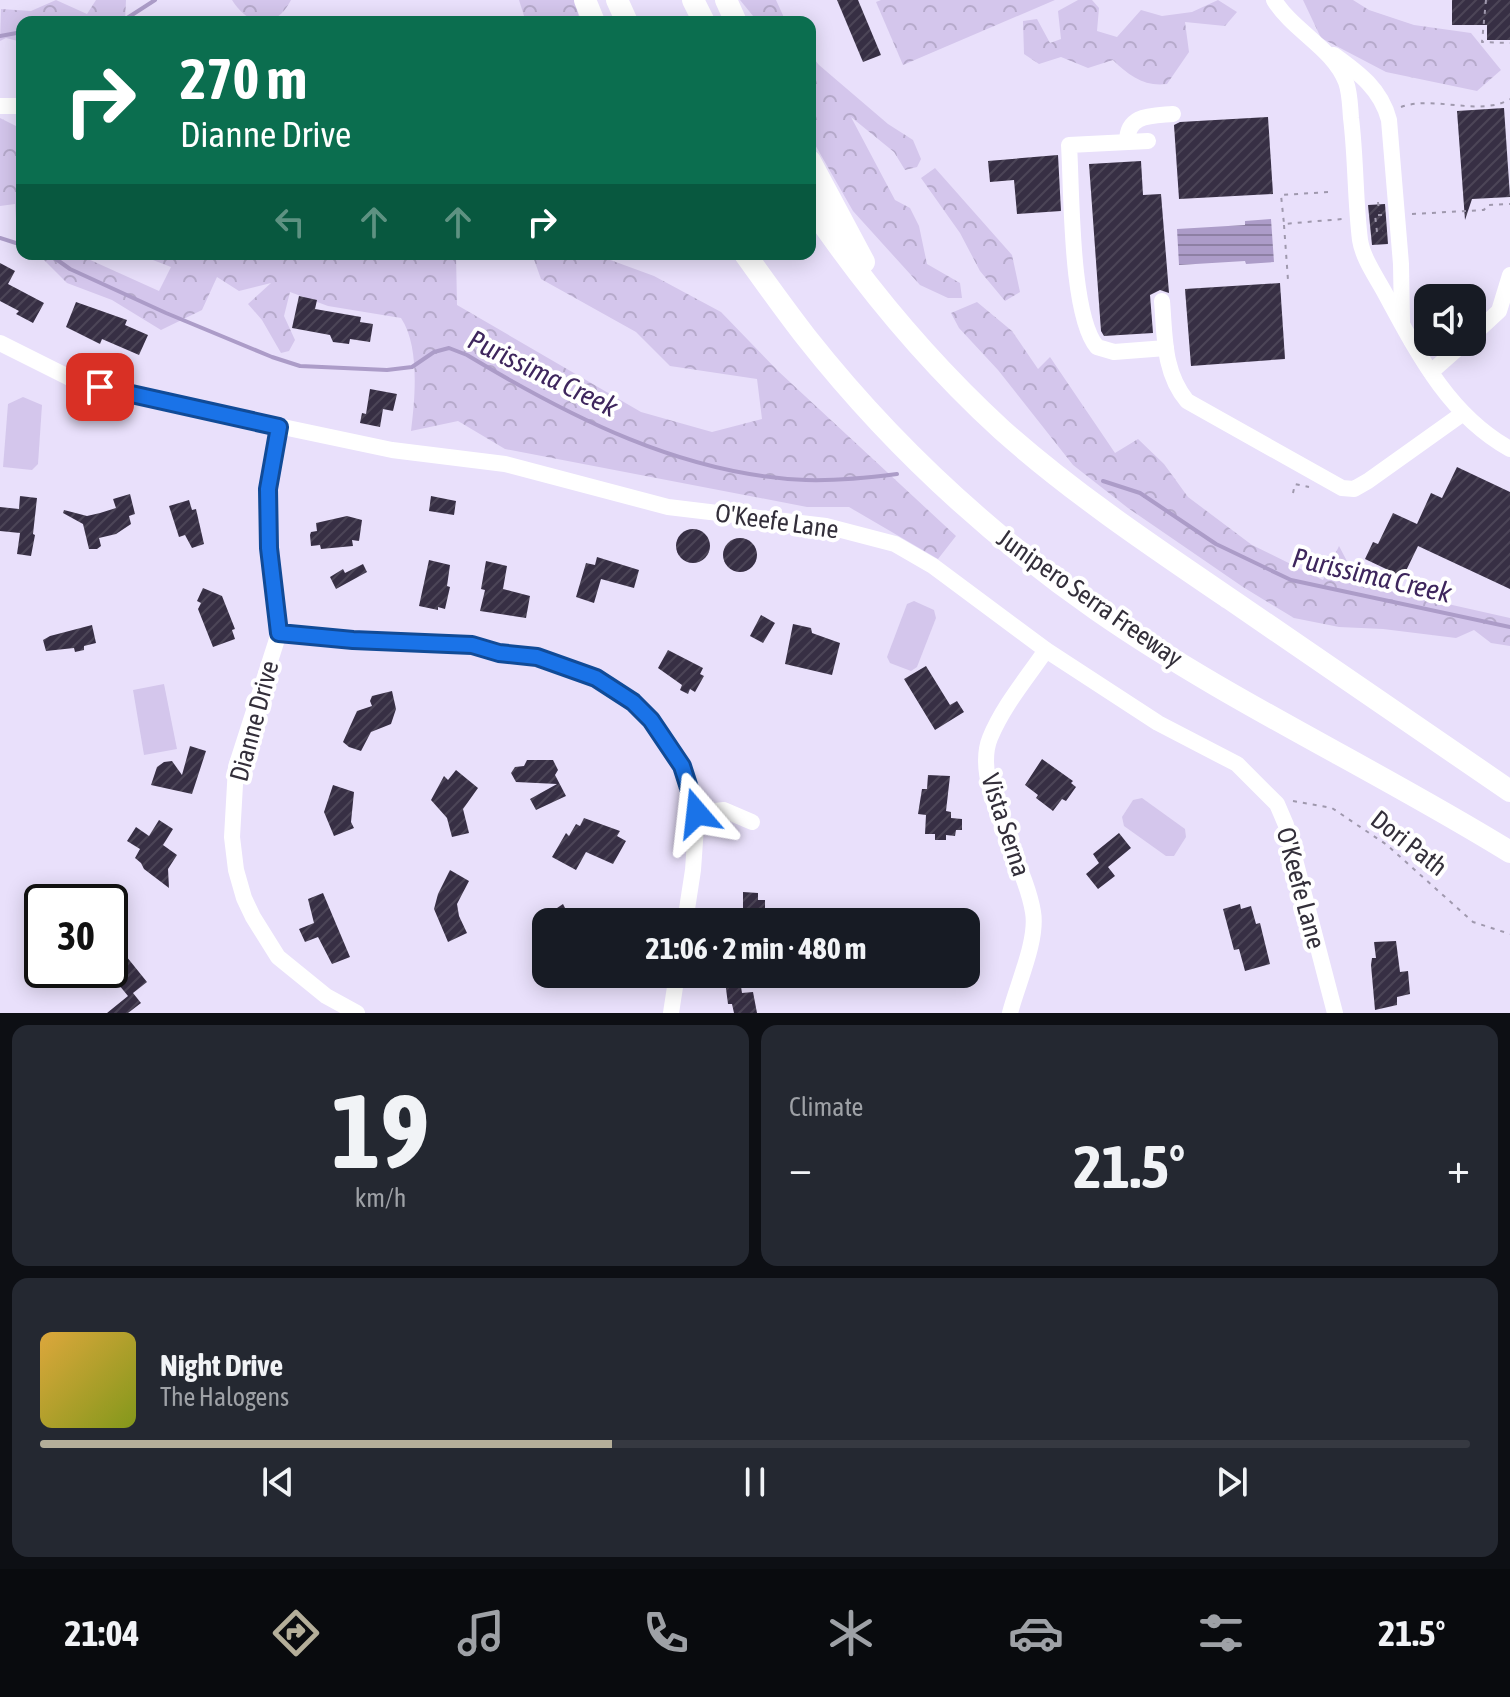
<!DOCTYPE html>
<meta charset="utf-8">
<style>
body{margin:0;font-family:"Asap Condensed",sans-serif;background:#242831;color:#f1f3f6;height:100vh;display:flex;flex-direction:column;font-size:30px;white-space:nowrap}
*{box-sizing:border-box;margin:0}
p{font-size:26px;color:#9ea1a6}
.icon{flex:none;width:44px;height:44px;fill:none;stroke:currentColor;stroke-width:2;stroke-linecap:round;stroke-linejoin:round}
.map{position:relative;height:1013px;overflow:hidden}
.sheet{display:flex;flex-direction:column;gap:12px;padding:12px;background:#0d0f14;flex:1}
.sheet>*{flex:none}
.top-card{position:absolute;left:16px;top:16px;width:800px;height:244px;border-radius:16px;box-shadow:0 4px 20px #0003;background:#0b6e4f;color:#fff;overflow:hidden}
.fabs{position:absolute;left:1414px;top:284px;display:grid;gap:16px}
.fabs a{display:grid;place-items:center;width:72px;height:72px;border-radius:16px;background:#171b24;box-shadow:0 4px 20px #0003;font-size:40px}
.speed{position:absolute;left:24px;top:884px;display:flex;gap:16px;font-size:40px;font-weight:700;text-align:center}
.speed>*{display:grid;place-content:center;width:104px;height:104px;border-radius:50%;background:#171b24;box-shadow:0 4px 20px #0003;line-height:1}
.speed .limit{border:4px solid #111;border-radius:12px;background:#fff;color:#111}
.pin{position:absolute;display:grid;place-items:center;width:68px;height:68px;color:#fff;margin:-34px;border-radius:16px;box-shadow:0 4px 12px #0006}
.me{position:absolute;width:88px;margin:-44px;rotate:343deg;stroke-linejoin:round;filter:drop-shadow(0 0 6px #0008)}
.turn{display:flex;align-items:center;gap:28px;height:168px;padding:0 32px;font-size:36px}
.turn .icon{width:104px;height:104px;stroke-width:2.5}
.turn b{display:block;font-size:56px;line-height:68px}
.lanes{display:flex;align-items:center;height:76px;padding:0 32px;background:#0003;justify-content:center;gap:40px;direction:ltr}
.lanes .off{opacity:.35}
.big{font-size:60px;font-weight:700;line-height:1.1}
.sheet .card{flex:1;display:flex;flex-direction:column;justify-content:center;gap:12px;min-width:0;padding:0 28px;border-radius:16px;background:#242831}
.sheet .dial{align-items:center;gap:0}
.dial b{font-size:104px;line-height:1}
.song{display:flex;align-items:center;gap:24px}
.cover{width:96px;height:96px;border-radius:12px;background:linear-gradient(135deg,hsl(40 70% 55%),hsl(70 70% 35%))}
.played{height:8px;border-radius:4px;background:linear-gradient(90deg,#b4ae99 40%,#363941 40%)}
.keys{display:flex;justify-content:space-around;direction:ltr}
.heat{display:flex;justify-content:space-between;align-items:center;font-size:44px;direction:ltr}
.sheet .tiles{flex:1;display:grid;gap:12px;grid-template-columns:1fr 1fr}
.card:last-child{grid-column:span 2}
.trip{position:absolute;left:532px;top:908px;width:448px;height:80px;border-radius:16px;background:#171b24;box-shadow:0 4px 20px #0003;font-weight:700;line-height:80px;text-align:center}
.menu{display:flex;height:128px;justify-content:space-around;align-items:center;background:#090b0e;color:#9ea1a6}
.menu .icon{width:56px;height:56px}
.menu .current{color:#b4ae99}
.menu b{font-size:36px;color:#f1f3f6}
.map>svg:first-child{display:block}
.green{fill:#d4c6ec}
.forest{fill:url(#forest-crowns)}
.water{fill:url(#water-rules)}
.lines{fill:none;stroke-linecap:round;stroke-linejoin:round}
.stream{stroke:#ac9cc8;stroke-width:4}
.building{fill:url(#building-hatch)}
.path{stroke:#9f98ad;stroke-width:2;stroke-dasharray:4 6;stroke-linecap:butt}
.minor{stroke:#fff;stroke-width:16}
.highway{stroke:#fff;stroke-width:22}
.route-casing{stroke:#114b97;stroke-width:20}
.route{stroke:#1a73e8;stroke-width:14}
.labels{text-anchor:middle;stroke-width:8;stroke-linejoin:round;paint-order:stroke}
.street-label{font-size:26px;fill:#332f3a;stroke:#fff}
.water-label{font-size:28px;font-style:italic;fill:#3e265d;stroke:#fff}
</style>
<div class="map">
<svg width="1510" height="1013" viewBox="0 0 1510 1013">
<defs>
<pattern id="forest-crowns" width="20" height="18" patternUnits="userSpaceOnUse" patternTransform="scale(2)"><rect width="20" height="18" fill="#d4c6ec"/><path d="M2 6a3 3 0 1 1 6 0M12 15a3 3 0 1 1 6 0" fill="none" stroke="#b6aacb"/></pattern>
<pattern id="water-rules" width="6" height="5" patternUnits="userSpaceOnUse" patternTransform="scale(2)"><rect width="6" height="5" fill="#ac9cc8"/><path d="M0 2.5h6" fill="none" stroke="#8d80a3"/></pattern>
<pattern id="building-hatch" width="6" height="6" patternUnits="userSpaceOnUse" patternTransform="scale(2)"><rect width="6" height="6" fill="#372f44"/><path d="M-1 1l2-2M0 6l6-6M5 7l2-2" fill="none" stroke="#4c4557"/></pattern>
</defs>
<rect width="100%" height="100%" fill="#e9e0fb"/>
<g class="green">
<polygon points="23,397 42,405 38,464 32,470 3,467 8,404"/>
<polygon points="914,601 934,610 936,618 917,667 911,671 890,663 887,657 907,604"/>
<polygon points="164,684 177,749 144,755 133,690"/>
<polygon points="1142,798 1185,829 1186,837 1174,856 1166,856 1124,826 1122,817 1133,800"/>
</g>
<g class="forest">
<polygon points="56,0 87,14 96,0 126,0 125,22 22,22 22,42 6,38 0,41 1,9 31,11"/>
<path d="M232,0H291C275,31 249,27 232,0Z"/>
<polygon points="519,0 575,0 580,22 526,22"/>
<polygon points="740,0 776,0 786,22 758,22"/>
<polygon points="881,0 1055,0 903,65 876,2"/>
<path d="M1078,0H1092L1099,8L1097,31L1117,37L1141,10L1162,16L1192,12L1218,0L1237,12L1225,26L1185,22L1189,52L1167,84C1145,87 1129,76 1113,60L1088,68L1061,57L1039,64L1024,54L1023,21L1037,19L1050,43L1061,39L1058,11Z"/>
<polygon points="1303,0 1353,0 1369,10 1414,25 1471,33 1501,70 1477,91 1386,72 1321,38"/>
<polygon points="810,54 819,65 888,124 913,140 921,159 917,167 905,170 894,152 851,117 895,200 910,208 919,226 927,264 960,283 962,298 948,298 920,285 853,211 810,136"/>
<polygon points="0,118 22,129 22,239 17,234 15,204 0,206"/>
<polygon points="935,168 1012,255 1020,292 1005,301 980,271 960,233 921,178"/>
<path d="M38,254H77L159,291L171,267L140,255L109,257L104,254H290L300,259L309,254H351L356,257L365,254H456L457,305L641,412L712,432L762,419L757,379L670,366L636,332L541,279L532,254H594L654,276L721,312L778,371L956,536L938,559L849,507H807L505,449L458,421L411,431C415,399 420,346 401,318L328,306L290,292L284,316L295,340L289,351L281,353L262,320L248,304L271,283L239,291L217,277L202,310L161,330L112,300L67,283Z"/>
<polygon points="977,302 1012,331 1038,369 1050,357 1115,453 1138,439 1164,464 1188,497 1252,545 1323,580 1339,546 1359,584 1510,618 1510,646 1491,643 1474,630 1456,638 1383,629 1339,627 1294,618 1243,587 1128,508 1073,465 998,370 959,328 951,313"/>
</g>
<polygon class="water" points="1271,219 1274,262 1246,264 1245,261 1179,265 1177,229 1245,225 1245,221"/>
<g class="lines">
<g class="stream">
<polyline points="121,22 155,0"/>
<polyline points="0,36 22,32"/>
<polyline points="0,238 22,245"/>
<path d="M49,254L70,269L166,313L272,357L300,366L387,370L412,367L434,352L449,348L467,355C570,417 683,475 806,480C837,481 866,478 897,474"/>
<polyline points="1103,481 1140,493 1216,544 1291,580 1510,627"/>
</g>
</g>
<g class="building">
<polygon points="837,0 858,0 881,55 863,62"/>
<polygon points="1452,0 1510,0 1510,40 1487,40 1487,25 1452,25"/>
<polygon points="1504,108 1510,197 1472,199 1465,220 1457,111"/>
<polygon points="1268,117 1273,194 1179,199 1174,125 1180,122"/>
<polygon points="1058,155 1061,211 1017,214 1014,180 990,182 988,161"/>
<polygon points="1141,161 1143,195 1161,194 1169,293 1160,290 1150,295 1153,333 1104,336 1101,331 1089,164"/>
<polygon points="1385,204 1388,244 1372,245 1368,205"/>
<polygon points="0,263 15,271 8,284 44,303 33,323 16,314 19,311 0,301"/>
<polygon points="1280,283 1285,359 1191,366 1185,289"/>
<polygon points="299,296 317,300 315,309 361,317 360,322 373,324 370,342 350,339 349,344 333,342 330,335 292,328"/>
<polygon points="76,302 127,320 125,325 148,335 139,355 102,339 100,344 66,327"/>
<polygon points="370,389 397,394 393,411 383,409 380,427 360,423 362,413 366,414"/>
<polygon points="1457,467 1510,492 1510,589 1418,546 1403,577 1365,559 1373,542 1378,544 1393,513 1417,524 1431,493 1442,498"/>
<polygon points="130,494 135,514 129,516 131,524 116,534 99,538 101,546 97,549 89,549 83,524 63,513 64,510 87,516 100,513 116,508 113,499"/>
<polygon points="20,496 37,498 33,534 35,535 31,556 17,554 20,533 0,531 0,507 19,509"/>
<polygon points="431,496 456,501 454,515 429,511"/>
<polygon points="189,500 192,510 196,509 204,544 192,548 185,535 179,537 169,506"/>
<polygon points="347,516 362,520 359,541 352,540 353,546 321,549 320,545 311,546 310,535 311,532 317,531 316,523"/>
<circle cx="693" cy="546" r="17"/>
<circle cx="740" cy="555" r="17"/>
<polygon points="597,557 639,570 634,588 601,579 594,603 576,597 586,563 595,565"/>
<polygon points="429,560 450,565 447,586 450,587 445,609 438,607 438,610 419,606"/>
<polygon points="486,561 507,566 503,589 530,596 526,618 480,611 485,590 481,589"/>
<polygon points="363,564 367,572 336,589 330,577 343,569 345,573"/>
<polygon points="203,588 222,596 235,629 232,630 235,639 213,647 198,609 201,603 197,601"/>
<polygon points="761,615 775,623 763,643 750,636"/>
<polygon points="793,624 811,628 812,633 840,643 832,675 785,664"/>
<polygon points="92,625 96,643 84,646 84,650 75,652 74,648 46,651 43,640 50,636"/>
<polygon points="668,650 703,668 700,674 704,676 695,692 690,689 688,694 680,690 682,685 658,668"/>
<polygon points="926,666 950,705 957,701 964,712 935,730 904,679"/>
<polygon points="392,691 396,709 391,724 371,732 361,751 349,747 343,742 357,711 372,706 370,701 372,696"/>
<polygon points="190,746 206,751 192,794 151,785 157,767 164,762 172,761 182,775"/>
<polygon points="1042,759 1073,781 1071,783 1076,787 1066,801 1062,799 1053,811 1036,798 1038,795 1025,785"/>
<polygon points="527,760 553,760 558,770 555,775 566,796 536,810 530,799 557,784 516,782 511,773 515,767 524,766"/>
<polygon points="456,770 478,788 463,809 469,833 452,837 447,818 431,800 444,776 448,780"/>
<polygon points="928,775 950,776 946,811 951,812 951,818 962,819 962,830 956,830 955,836 946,835 946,840 935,840 935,834 925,834 926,815 918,814 922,789 927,789"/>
<polygon points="333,785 354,792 351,822 354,828 334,836 324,812"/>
<polygon points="584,818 620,831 617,836 626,841 613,864 586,852 576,870 552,857 566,833 569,836 576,824 580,826"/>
<polygon points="159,820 173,829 163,845 177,855 168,869 169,888 144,869 141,863 135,858 140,849 127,841 136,827 149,836"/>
<polygon points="1119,833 1131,848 1108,867 1115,876 1098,889 1086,874 1099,863 1093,854"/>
<polygon points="450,870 469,881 457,904 459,916 467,933 448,942 434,909 438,894"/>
<polygon points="743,892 758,893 758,900 765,900 765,918 743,917"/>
<polygon points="323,893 350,957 332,964 318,937 305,942 299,929 314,923 308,899"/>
<polygon points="563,904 572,922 536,922"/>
<polygon points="1240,904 1241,909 1251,906 1256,924 1260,923 1270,964 1245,971 1239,949 1234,950 1223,909"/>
<polygon points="118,940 125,948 122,951 147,982 133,993 141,1003 128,1013 107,1013 128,996 110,974 110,946"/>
<polygon points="1396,941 1400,972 1408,971 1410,994 1397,997 1397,1005 1375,1010 1371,965 1372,958 1376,958 1374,942"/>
<polygon points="727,974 739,974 742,993 753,992 757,1013 734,1013 732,1004 728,1004 725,981 727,980"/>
</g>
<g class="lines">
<g class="path">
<polyline points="1486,0 1482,42 1510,43"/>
<path d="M1401,107C1434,95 1481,117 1510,99"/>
<polyline points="1328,192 1281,195 1284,224 1342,219"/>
<polyline points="1378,202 1379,212"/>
<polyline points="1412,214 1484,210 1487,205 1510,204"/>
<polyline points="1382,215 1375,215 1377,232 1383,231"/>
<polyline points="1284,225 1288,280"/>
<polyline points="1293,493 1295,484 1309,487"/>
<polyline points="1293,801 1332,808 1387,845 1473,922 1510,934"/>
</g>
<g class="minor">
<path d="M1274,0C1293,31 1333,48 1346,82C1350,93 1350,106 1351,118C1356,158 1355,199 1360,240C1363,259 1377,278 1386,295C1418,354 1449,415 1510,449"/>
<path d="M1334,55C1359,73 1381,89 1389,120L1401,264L1402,321"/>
<polyline points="0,106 22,106"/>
<path d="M1148,141L1069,145C1072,190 1070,315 1097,347L1114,352L1166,348"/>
<path d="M1127,142C1127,114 1151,116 1173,114"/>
<path d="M1162,301C1165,336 1163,372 1187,401L1342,488L1354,489L1368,481L1462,414"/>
<polyline points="1472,336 1499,311 1510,275"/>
<polyline points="0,343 78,382 122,393 392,450 505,464 668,507 826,526 895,544 933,566 1046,650 1158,723 1237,764 1277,804 1286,825 1335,1013"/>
<polyline points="1431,372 1465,342"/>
<polyline points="279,427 268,489 269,548 279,633 236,767 232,837 236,870 244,898 253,917 278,957 326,996 357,1013"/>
<polyline points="279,633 353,640 472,645 499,653 537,657 596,678 633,702 651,720 682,766 697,813 693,870 685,922"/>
<polyline points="697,813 724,810 752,822"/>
<polyline points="671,1013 677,974"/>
<path d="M1010,1013C1017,985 1038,940 1033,912C1025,861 971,784 990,738C1003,706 1027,678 1046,650"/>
</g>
<g class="highway">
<polyline points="585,0 594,22"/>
<polyline points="617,0 627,22"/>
<polyline points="693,0 704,22"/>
<polyline points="726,0 736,22"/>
<polyline points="810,161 864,262"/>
<path d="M810,205C864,285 930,364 1002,430C1073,493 1152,546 1230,599C1324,663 1417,727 1510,791"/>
<path d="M745,254C765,282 785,310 806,337C888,441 988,534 1097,610C1228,701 1374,768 1510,852"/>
</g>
</g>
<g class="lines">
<g class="route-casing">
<polyline id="route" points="100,387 279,427 268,489 269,548 279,633 353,640 472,645 499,653 537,657 596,678 633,702 651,720 682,766 697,813"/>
</g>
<use href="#route" class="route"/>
</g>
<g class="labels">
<g class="street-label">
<text transform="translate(777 521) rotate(8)" y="9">O'Keefe Lane</text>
<text transform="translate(1090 598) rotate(35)" y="9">Junipero Serra Freeway</text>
<text transform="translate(254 721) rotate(-75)" y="9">Dianne Drive</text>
<text transform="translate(1006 825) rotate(72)" y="9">Vista Serna</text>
<text transform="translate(1409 843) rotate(38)" y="9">Dori Path</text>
<text transform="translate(1301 888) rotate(75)" y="9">O'Keefe Lane</text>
</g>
<g class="water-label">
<text transform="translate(543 373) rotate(26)" y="10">Purissima Creek</text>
<text transform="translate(1372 575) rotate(13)" y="10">Purissima Creek</text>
</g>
</g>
</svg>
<div class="fabs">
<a><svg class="icon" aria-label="sound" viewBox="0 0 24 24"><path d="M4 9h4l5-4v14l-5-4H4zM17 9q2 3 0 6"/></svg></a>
</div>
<div class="speed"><div class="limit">30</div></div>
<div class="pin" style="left:100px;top:387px;background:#d93025"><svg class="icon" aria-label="arrive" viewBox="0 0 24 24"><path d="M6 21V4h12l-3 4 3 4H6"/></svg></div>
<svg class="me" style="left:697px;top:813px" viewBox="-20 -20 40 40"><path d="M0-17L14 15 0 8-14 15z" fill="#1a73e8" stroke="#fff" stroke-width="4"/></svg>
<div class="trip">21:06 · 2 min · 480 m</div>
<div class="top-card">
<div class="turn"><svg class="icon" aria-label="right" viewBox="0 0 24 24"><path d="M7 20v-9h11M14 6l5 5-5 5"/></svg><div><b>270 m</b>Dianne Drive</div></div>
<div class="lanes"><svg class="icon off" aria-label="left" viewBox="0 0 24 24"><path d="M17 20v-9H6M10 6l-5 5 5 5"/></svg><svg class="icon off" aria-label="ahead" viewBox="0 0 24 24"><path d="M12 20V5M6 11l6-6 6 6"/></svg><svg class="icon off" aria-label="ahead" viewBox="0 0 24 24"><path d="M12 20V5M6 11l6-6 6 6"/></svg><svg class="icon" aria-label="right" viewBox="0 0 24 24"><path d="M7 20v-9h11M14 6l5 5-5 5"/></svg></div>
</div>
</div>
<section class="sheet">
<div class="tiles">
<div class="card dial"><b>19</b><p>km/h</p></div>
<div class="card"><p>Climate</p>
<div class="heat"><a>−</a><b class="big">21.5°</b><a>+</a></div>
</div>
<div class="card">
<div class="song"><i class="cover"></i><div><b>Night Drive</b><p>The Halogens</p></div></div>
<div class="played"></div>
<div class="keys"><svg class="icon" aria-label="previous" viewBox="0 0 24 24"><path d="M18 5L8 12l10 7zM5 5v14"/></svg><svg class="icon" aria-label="pause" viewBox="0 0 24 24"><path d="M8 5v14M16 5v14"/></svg><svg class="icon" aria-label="next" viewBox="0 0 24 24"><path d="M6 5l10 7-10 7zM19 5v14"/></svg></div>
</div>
</div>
</section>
<nav class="menu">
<b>21:04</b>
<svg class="icon current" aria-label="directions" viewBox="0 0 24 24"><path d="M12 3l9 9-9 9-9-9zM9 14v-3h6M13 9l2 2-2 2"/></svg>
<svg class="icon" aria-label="music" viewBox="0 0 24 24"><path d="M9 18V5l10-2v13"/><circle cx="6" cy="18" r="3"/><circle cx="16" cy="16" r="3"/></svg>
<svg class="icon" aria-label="phone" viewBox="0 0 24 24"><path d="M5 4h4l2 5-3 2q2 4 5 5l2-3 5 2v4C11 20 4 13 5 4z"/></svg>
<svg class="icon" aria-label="climate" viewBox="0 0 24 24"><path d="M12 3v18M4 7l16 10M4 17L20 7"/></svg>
<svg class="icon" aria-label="car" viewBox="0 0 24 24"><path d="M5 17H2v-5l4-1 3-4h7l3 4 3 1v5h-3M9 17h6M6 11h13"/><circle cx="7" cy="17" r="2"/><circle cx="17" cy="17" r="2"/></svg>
<svg class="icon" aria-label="filters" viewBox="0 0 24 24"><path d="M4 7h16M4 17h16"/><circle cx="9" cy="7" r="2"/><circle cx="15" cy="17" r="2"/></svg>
<b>21.5°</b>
</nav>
